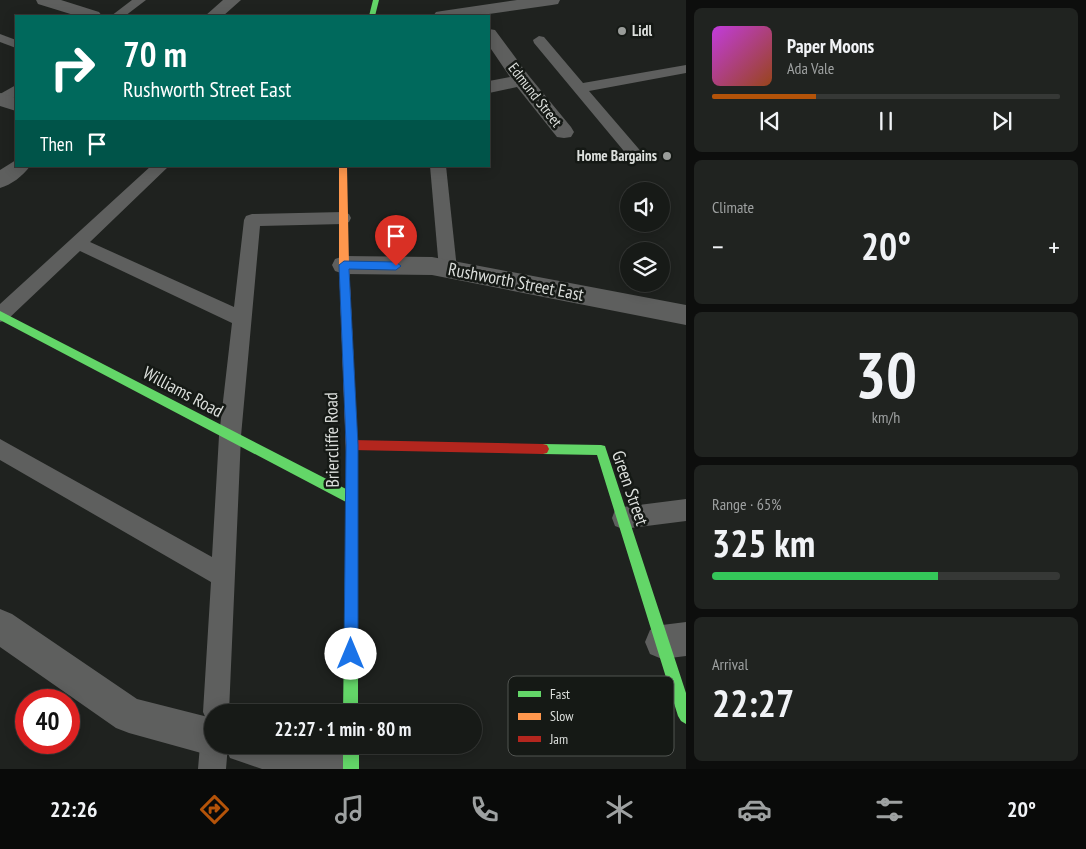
<!DOCTYPE html>
<meta charset="utf-8">
<style>
body{margin:0;font-family:"PT Sans Narrow",sans-serif;background:#202320;color:#f1f3f6;height:100vh;display:flex;flex-direction:column;font-size:19px;white-space:nowrap}
*{box-sizing:border-box;margin:0}
p{font-size:16px;color:#9ea1a1}
.icon{flex:none;width:28px;height:28px;fill:none;stroke:currentColor;stroke-width:2;stroke-linecap:round;stroke-linejoin:round}
.map{position:relative;flex:1;overflow:hidden}
.sheet{display:flex;flex-direction:column;gap:8px;padding:8px;background:#0d0e0d;width:400px}
.sheet>*{flex:none}
.hud{position:absolute;left:15px;top:15px;width:475px;height:152px;border-radius:0px;box-shadow:0 2px 12px #0003,0 0 0 1px #363836;background:#00695c;color:#fff;overflow:hidden}
.buttons{position:absolute;left:620px;top:182px;display:grid;gap:10px}
.buttons a{display:grid;place-items:center;width:50px;height:50px;border-radius:50%;background:#171a17;box-shadow:0 2px 12px #0003,0 0 0 1px #363836;font-size:25px}
.speed{position:absolute;left:15px;top:689px;display:flex;gap:10px;font-size:25px;font-weight:700;text-align:center}
.speed>*{display:grid;place-content:center;width:65px;height:65px;border-radius:50%;background:#171a17;box-shadow:0 2px 12px #0003,0 0 0 1px #363836;line-height:1}
.speed .limit{border:8px solid #d22;background:#fff;color:#111}
.pin{position:absolute;display:grid;place-items:center;width:42px;height:42px;color:#fff;margin:-51px -21px;border-radius:50% 50% 50% 0;rotate:-45deg;box-shadow:0 0 5px #0007}
.pin .icon{rotate:45deg}
.me{position:absolute;width:55px;margin:-28px;rotate:0deg;stroke-linejoin:round;filter:drop-shadow(0 0 4px #0008)}
.turn{display:flex;align-items:center;gap:18px;height:105px;padding:0 25px;font-size:22px}
.turn .icon{width:65px;height:65px;stroke-width:2.5}
.turn b{display:block;font-size:35px;line-height:42px}
.then{display:flex;align-items:center;height:48px;padding:0 25px;background:#0003;gap:10px;font-size:19px}
.big{font-size:38px;font-weight:800;line-height:1.1}
.sheet .tile{flex:1;display:flex;flex-direction:column;justify-content:center;gap:8px;min-width:0;padding:0 18px;border-radius:8px;background:#202320}
.sheet .dial{align-items:center;gap:0}
.dial b{font-size:65px;line-height:1}
.song{display:flex;align-items:center;gap:15px}
.cover{width:60px;height:60px;border-radius:8px;background:linear-gradient(135deg,hsl(290 70% 55%),hsl(20 70% 35%))}
.played{height:5px;border-radius:2px;background:linear-gradient(90deg,#b45309 30%,#363836 30%)}
.keys{display:flex;justify-content:space-around;direction:ltr}
.heat{display:flex;justify-content:space-between;align-items:center;font-size:28px;direction:ltr}
.charge{height:8px;border-radius:4px;background:linear-gradient(90deg,#34c759 65%,#363836 0)}
.trip{position:absolute;left:204px;top:704px;width:278px;height:50px;border-radius:25px;background:#171a17;box-shadow:0 2px 12px #0003,0 0 0 1px #363836;font-weight:800;line-height:50px;text-align:center}
.tabs{display:flex;height:80px;justify-content:space-around;align-items:center;background:#090a09;color:#9ea1a1}
.tabs .icon{width:35px;height:35px}
.tabs .active{color:#b45309}
.tabs b{font-size:22px;color:#f1f3f6}
main{display:flex;flex:1;min-height:0}
.map>svg:first-child{display:block}
.lines{fill:none;stroke-linecap:round;stroke-linejoin:round}
.lane{fill:#5e5f5e;fill-rule:evenodd}
.street{fill:#5e5f5e;fill-rule:evenodd}
.fast{fill:#63d668;fill-rule:evenodd}
.slow{fill:#ff974d;fill-rule:evenodd}
.jam{fill:#b3261e;fill-rule:evenodd}
.route{fill:#1a73e8;stroke:#114b97}
.poi-dot{fill:#9a9d9a;stroke:#151915;stroke-width:2}
.labels{text-anchor:middle;stroke-width:5;stroke-linejoin:round;paint-order:stroke}
.far-poi-label{font-size:15px;font-weight:bold;fill:#dcdfdc;stroke:#151915;text-anchor:start}
.far-street-label{font-size:15px;fill:#dcdfdc;stroke:#151915}
.street-label{font-size:18px;fill:#dcdfdc;stroke:#151915}
.key{fill:#151915;stroke:#515451;stroke-width:1}
.key-label{font-size:14px;fill:#dcdfdc}
</style>
<main>
<div class="map">
<svg width="686" height="769" viewBox="0 0 686 769">
<rect width="100%" height="100%" fill="#1f221f"/>
<g class="lines">
<g class="lane">
<polygon points="132,0 146,0 125,16 111,16"/>
<polygon points="0,34 16,40 16,48 0,42"/>
<polygon points="539,36 544,37 583,83 686,65 686,73 589,91 638,148 641,152 638,156 628,156 534,43 533,40"/>
<polygon points="16,85 16,96 5,104 0,105 0,94"/>
<polygon points="151,166 169,166 90,242 234,307 244,220 246,216 252,214 343,212 349,214 351,218 349,222 343,224 260,226 241,436 229,712 212,712 212,724 207,721 203,712 211,582 0,460 0,439 212,557 219,436 232,323 80,251 7,320 0,322 0,304"/>
<polygon points="430,166 446,166 457,269 454,274 448,276 442,274 439,269"/>
<polygon points="686,499 686,521 623,529 615,526 612,518 615,510 623,507"/>
<polygon points="212,732 212,745 228,745 226,769 198,769 200,745 204,735"/>
</g>
<g class="street">
<polygon points="36,0 61,0 99,12 102,16 77,16 38,4"/>
<polygon points="223,0 241,0 223,16 205,16"/>
<polygon points="517,0 560,0 558,4 552,5 475,16 433,16 436,12 442,11"/>
<polygon points="489,29 495,30 529,76 571,127 574,132 571,137 564,138 557,137 517,87 489,93 489,81 510,77 489,46"/>
<polygon points="0,93 16,98 16,111 0,106"/>
<path d="M16,160V166H30C23,176 11,185 0,188V170Z"/>
<polygon points="344,256 432,257 686,305 686,325 432,275 344,274 335,271 332,265 335,259"/>
<polygon points="0,609 12,614 137,699 212,718 212,745 316,745 349,755 354,769 262,769 230,758 226,749 212,756 129,733 116,728 0,647"/>
<polygon points="686,622 686,656 662,659 650,654 645,642 650,630 662,625"/>
</g>
<g class="fast">
<polygon points="373,0 379,0 375,16 369,16"/>
<polygon points="0,311 346,489 346,452 348,448 352,446 356,448 358,452 358,712 343,712 346,502 0,320"/>
<polygon points="543,444 601,445 605,446 686,693 686,724 681,721 678,716 597,455 543,454 539,453 537,449 539,445"/>
<rect x="343" y="745" width="16" height="24"/>
</g>
<polygon class="slow" points="339,166 347,166 349,265 358,452 356,456 352,458 348,456 346,452 339,265"/>
<polygon class="jam" points="352,440 543,444 547,445 549,449 547,453 543,454 352,450 348,449 346,445 348,441"/>
</g>
<polygon class="route" points="344,261 396,262 401,266 396,270 349,269 358,445 358,654 356,659 351,661 346,659 344,654 346,445 339,265"/>
<g class="poi-dot">
<circle cx="622" cy="31" r="5"/>
<circle cx="667" cy="156" r="5"/>
</g>
<g class="labels">
<g class="far-poi-label">
<text x="632" y="36">Lidl</text>
<text x="657" y="161" text-anchor="end">Home Bargains</text>
</g>
<g class="far-street-label">
<text transform="translate(535 95) rotate(52)" y="5">Edmund Street</text>
</g>
<g class="street-label">
<text transform="translate(516 282) rotate(11)" y="6">Rushworth Street East</text>
<text transform="translate(183 392) rotate(28)" y="6">Williams Road</text>
<text transform="translate(332 440) rotate(-91)" y="6">Briercliffe Road</text>
<text transform="translate(630 488) rotate(71)" y="6">Green Street</text>
</g>
</g>
<rect x="508" y="676" width="166" height="80" rx="8" class="key"/>
<rect x="518" y="691" width="23" height="6" fill="#63d668"/>
<rect x="518" y="713" width="23" height="7" fill="#ff974d"/>
<rect x="518" y="736" width="23" height="6" fill="#b3261e"/>
<g class="key-label">
<text x="550" y="699">Fast</text>
<text x="550" y="721">Slow</text>
<text x="550" y="744">Jam</text>
</g>
</svg>
<div class="buttons">
<a><svg class="icon" aria-label="sound" viewBox="0 0 24 24"><path d="M4 9h4l5-4v14l-5-4H4zM17 9q2 3 0 6"/></svg></a>
<a><svg class="icon" aria-label="layers" viewBox="0 0 24 24"><path d="M12 4l9 5-9 5-9-5zM3 14l9 5 9-5"/></svg></a>
</div>
<div class="speed"><div class="limit">40</div></div>
<div class="pin" style="left:396px;top:266px;background:#d93025"><svg class="icon" aria-label="arrive" viewBox="0 0 24 24"><path d="M6 21V4h12l-3 4 3 4H6"/></svg></div>
<svg class="me" style="left:351px;top:654px" viewBox="-20 -20 40 40"><circle r="19" fill="#fff"/><path d="M0-13L10 11 0 6-10 11z" fill="#1a73e8"/></svg>
<div class="trip">22:27 · 1 min · 80 m</div>
<div class="hud">
<div class="turn"><svg class="icon" aria-label="right" viewBox="0 0 24 24"><path d="M7 20v-9h11M14 6l5 5-5 5"/></svg><div><b>70 m</b>Rushworth Street East</div></div>
<div class="then">Then<svg class="icon" aria-label="arrive" viewBox="0 0 24 24"><path d="M6 21V4h12l-3 4 3 4H6"/></svg></div>
</div>
</div>
<section class="sheet">
<div class="tile">
<div class="song"><i class="cover"></i><div><b>Paper Moons</b><p>Ada Vale</p></div></div>
<div class="played"></div>
<div class="keys"><svg class="icon" aria-label="previous" viewBox="0 0 24 24"><path d="M18 5L8 12l10 7zM5 5v14"/></svg><svg class="icon" aria-label="pause" viewBox="0 0 24 24"><path d="M8 5v14M16 5v14"/></svg><svg class="icon" aria-label="next" viewBox="0 0 24 24"><path d="M6 5l10 7-10 7zM19 5v14"/></svg></div>
</div>
<div class="tile"><p>Climate</p>
<div class="heat"><a>−</a><b class="big">20°</b><a>+</a></div>
</div>
<div class="tile dial"><b>30</b><p>km/h</p></div>
<div class="tile"><p>Range · 65%</p><b class="big">325 km</b><div class="charge"></div></div>
<div class="tile"><p>Arrival</p><b class="big">22:27</b></div>
</section>
</main>
<nav class="tabs">
<b>22:26</b>
<svg class="icon active" aria-label="directions" viewBox="0 0 24 24"><path d="M12 3l9 9-9 9-9-9zM9 14v-3h6M13 9l2 2-2 2"/></svg>
<svg class="icon" aria-label="music" viewBox="0 0 24 24"><path d="M9 18V5l10-2v13"/><circle cx="6" cy="18" r="3"/><circle cx="16" cy="16" r="3"/></svg>
<svg class="icon" aria-label="phone" viewBox="0 0 24 24"><path d="M5 4h4l2 5-3 2q2 4 5 5l2-3 5 2v4C11 20 4 13 5 4z"/></svg>
<svg class="icon" aria-label="climate" viewBox="0 0 24 24"><path d="M12 3v18M4 7l16 10M4 17L20 7"/></svg>
<svg class="icon" aria-label="car" viewBox="0 0 24 24"><path d="M5 17H2v-5l4-1 3-4h7l3 4 3 1v5h-3M9 17h6M6 11h13"/><circle cx="7" cy="17" r="2"/><circle cx="17" cy="17" r="2"/></svg>
<svg class="icon" aria-label="filters" viewBox="0 0 24 24"><path d="M4 7h16M4 17h16"/><circle cx="9" cy="7" r="2"/><circle cx="15" cy="17" r="2"/></svg>
<b>20°</b>
</nav>
